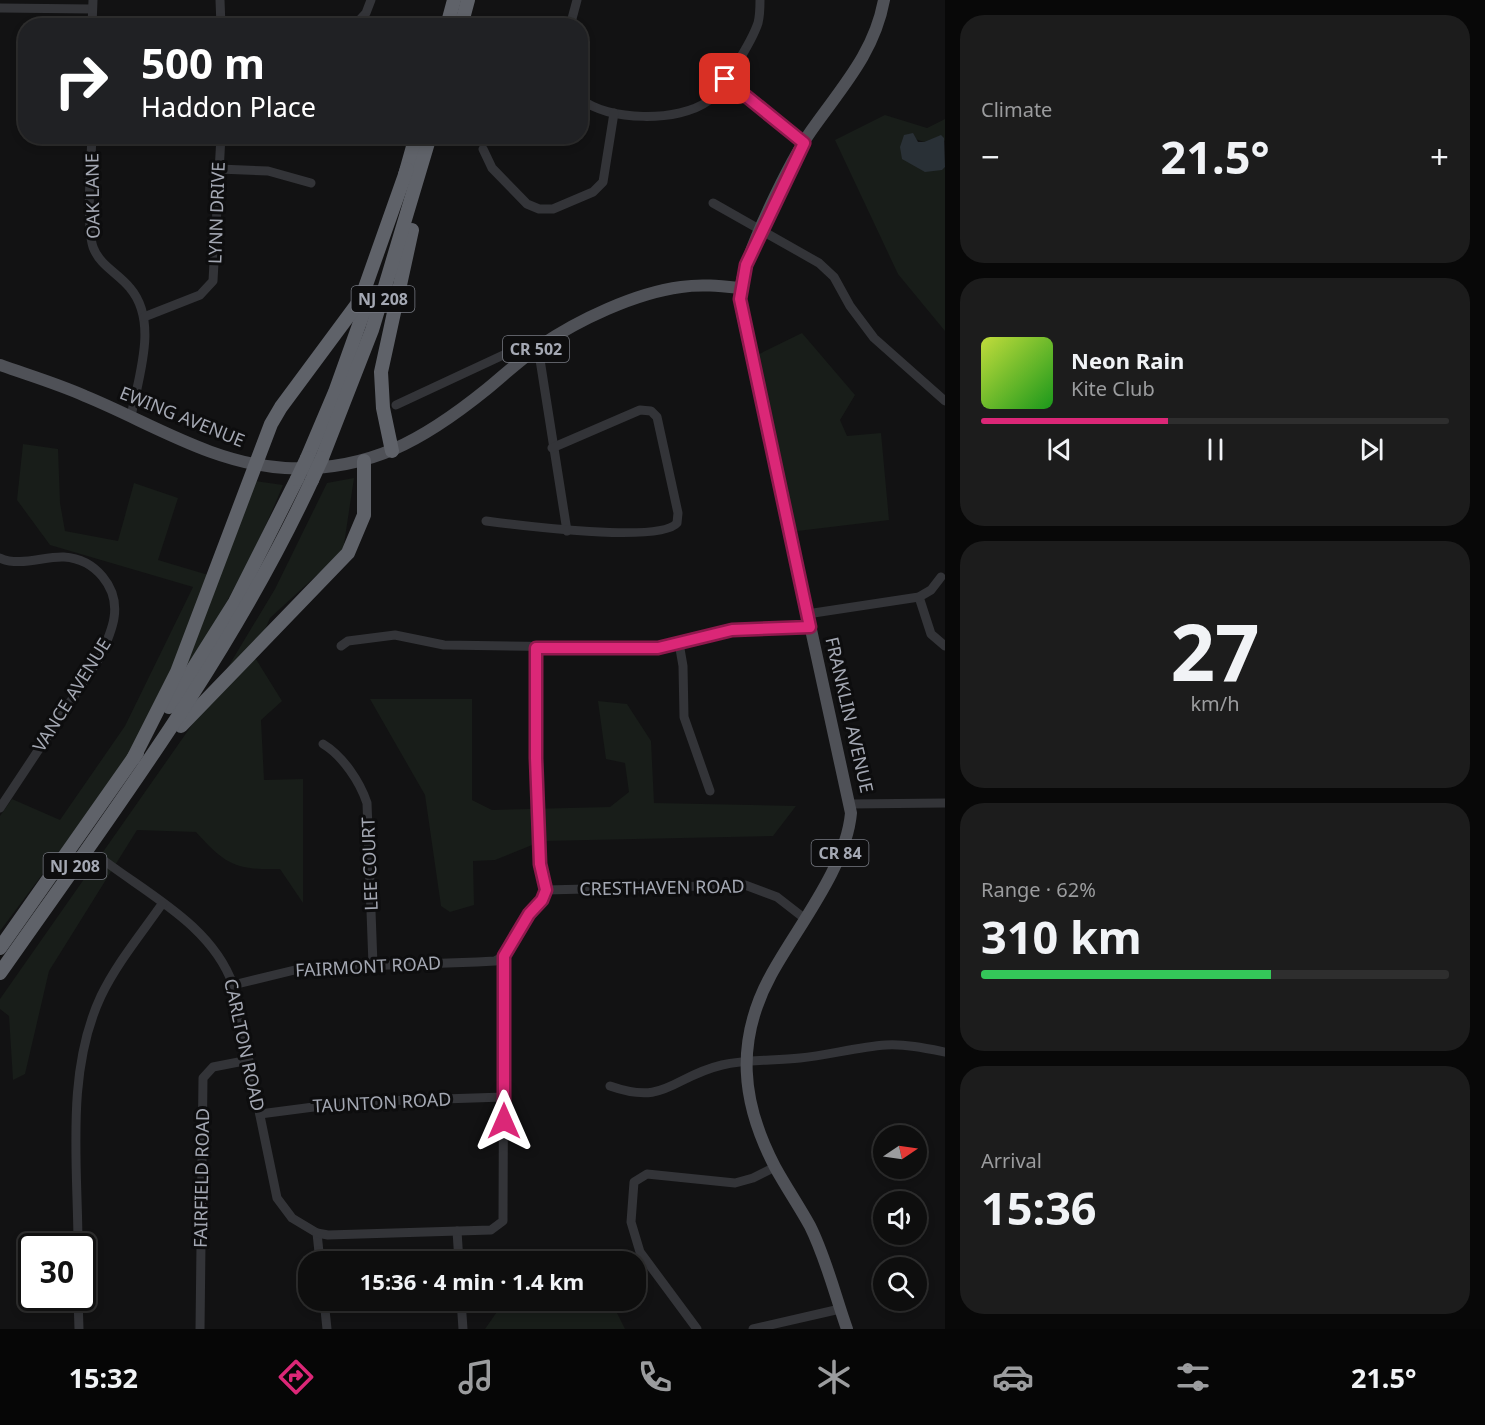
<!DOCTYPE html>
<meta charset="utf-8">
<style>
body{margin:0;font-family:"Noto Sans",sans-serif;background:#1c1c1c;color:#f1f3f6;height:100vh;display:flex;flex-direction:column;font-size:22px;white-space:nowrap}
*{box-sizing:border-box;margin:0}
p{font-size:20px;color:#9b9c9e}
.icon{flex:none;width:33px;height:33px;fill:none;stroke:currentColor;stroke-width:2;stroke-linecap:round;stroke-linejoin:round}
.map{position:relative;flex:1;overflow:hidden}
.sheet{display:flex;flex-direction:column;gap:15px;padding:15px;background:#080808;width:540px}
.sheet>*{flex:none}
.hud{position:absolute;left:18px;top:18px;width:570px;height:126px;border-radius:24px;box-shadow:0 3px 9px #0003,0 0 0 2px #2e2e2e;background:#202124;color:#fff;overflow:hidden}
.needle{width:39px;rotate:77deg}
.controls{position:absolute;left:873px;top:1125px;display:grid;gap:12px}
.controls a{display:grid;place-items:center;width:54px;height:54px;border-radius:50%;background:#0e0e0e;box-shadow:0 3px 9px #0003,0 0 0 2px #2e2e2e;font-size:30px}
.speed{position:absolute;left:18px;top:1233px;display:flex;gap:12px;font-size:30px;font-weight:700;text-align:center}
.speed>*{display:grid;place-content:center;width:78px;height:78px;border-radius:50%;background:#0e0e0e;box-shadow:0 3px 9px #0003,0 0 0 2px #2e2e2e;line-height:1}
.speed .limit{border:3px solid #111;border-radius:9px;background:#fff;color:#111}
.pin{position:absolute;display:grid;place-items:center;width:51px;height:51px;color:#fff;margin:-26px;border-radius:12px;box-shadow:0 3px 9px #0006}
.me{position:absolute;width:66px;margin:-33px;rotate:0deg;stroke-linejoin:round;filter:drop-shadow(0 0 4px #0008)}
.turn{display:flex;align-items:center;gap:21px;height:126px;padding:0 24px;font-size:27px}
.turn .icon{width:78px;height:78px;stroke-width:2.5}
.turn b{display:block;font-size:42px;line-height:51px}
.big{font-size:45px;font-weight:700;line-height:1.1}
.sheet .tile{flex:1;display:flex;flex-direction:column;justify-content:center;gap:9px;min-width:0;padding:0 21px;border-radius:24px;background:#1c1c1c}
.sheet .dial{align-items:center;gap:0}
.dial b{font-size:78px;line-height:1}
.song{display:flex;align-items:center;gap:18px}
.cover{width:72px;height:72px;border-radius:9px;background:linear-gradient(135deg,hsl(70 70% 55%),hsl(120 70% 35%))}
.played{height:6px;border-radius:3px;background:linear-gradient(90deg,#db2777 40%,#2e2e2e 40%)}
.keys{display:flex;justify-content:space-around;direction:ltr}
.heat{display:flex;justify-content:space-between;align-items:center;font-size:33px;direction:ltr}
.charge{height:9px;border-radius:4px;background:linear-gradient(90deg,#34c759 62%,#2e2e2e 0)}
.trip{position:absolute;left:298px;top:1251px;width:348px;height:60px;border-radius:24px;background:#0e0e0e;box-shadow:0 3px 9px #0003,0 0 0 2px #2e2e2e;font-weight:700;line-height:60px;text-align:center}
.tab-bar{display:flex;height:96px;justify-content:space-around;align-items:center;background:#060606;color:#9b9c9e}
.tab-bar .icon{width:42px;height:42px}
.tab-bar .current{color:#db2777}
.tab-bar b{font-size:27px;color:#f1f3f6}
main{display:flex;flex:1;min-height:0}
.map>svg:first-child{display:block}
.green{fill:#181d19}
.water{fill:#293036}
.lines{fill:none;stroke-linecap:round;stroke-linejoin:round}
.minor{stroke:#333438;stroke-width:9}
.major{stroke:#4f5157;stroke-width:12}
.highway{stroke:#5f6269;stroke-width:14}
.highway-bridge{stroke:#5f6269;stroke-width:14}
.route-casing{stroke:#8e194d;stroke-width:15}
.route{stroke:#db2777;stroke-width:10}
.labels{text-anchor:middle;stroke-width:6;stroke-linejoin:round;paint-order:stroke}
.shield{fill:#0d0d0e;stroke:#777a82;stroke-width:1.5}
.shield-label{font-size:16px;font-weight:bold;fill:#a4a8b3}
.street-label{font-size:18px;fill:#a4a8b3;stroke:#0d0d0e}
</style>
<main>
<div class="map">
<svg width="945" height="1329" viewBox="0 0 945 1329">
<rect width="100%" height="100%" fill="#121213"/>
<g class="green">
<polygon points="885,115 927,128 945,119 945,141 940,136 924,142 904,135 942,170 945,167 945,331 898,274 835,140"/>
<polygon points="802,333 855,395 840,420 847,436 881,433 889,520 789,532 751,358"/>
<path d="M23,444L58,449L60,503L65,531L118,541L134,483L178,498L158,560L215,577L255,481L283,485C217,648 105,790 0,931V816L12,799L60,820L125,726L193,587L50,545L17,500Z"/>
<path d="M354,478L343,551L270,618L254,656L282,701L261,720L264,780L303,779V903L280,869C235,870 226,865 196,832L137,830L49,971L25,1074L13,1080L9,1016L0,1009V999L201,712L275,589L327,483Z"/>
<polygon points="370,699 472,699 472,800 492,810 610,807 629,792 625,763 606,759 598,701 627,704 651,741 654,803 796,806 773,836 542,841 495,860 473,861 474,905 450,912 441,906 425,795"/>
<polygon points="501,1300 611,1301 625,1329 485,1329 501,1306"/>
</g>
<polygon class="water" points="913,133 918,142 924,142 941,135 944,138 945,167 942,170 925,172 902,159 900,147 904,135"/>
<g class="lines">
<g class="minor">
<polyline points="220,0 221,26"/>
<polyline points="0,8 92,9"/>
<polyline points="92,26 93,0"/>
<polyline points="354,26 366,13 371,0"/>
<polyline points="570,26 577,0"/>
<polyline points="725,79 804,143"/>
<path d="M580,98C607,122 680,122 708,101C723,89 752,41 758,23C760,15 760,8 760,0"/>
<path d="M92,136C91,163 86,225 93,247C100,266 118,273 130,288C159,322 138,377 131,417"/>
<polyline points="483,149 492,168 527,204 539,209 553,209 593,192 603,182 614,113"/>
<polyline points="219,169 268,171 311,183"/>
<polyline points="713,203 819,263 834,277 850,306 874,338 945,401"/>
<polyline points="144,317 200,295 213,281 221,136"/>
<polyline points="396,405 514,350 538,347 567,531"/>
<path d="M486,521C517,525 660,544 677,523L678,513L657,417L651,411L640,410L552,448"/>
<path d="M0,558C20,567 44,556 64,557C95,559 119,587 114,618C112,631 106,644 100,657L0,808"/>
<polyline points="919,597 931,634 945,646"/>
<polyline points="807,614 919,597 931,590 941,577"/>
<polyline points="679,643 683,666 684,717 710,791"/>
<polyline points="341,646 348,641 395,635 444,645 658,648 732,630 810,627"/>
<path d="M323,744C343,756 360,782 367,803L373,965"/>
<polyline points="850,804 945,803"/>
<path d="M106,862C153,897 213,928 233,985L277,1198L292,1218L317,1233L320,1262"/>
<polyline points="546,890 745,885 777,897 804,918"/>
<polyline points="233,985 303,968 477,962 495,961 504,956"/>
<path d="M610,1086C667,1106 671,1077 722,1065C748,1059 774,1061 800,1058C829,1055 857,1047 886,1045C906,1044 925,1048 945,1052"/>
<polyline points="260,1114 352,1102 504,1097"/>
<polyline points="457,1231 459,1262"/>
<polyline points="317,1233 328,1235 491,1230 503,1221 504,956 529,914 542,900 546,890 540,864 536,758 536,648"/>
<path d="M78,1246C78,1165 65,1073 101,996C117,963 141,934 162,904"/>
<polyline points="78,1298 79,1329"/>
<polyline points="324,1300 327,1329"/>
<polyline points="461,1300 463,1329"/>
<polyline points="200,1329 203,1078 213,1067 249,1060"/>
<polyline points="697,1329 640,1252 631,1222 634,1182 647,1174 735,1183 753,1178 775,1167"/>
<polyline points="753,1329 840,1309"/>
</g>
<g class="major">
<path d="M0,365C28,375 58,384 85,396C151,423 213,464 285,468C369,472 424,440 487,389C504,375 521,359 540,346C578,320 635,293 681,287C701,284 720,286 740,288"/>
<path d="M847,1329C835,1295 826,1258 810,1226C799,1206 786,1187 775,1167C741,1102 735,1041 771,975C797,927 846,868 851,813L742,313C741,304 739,295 741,286C746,251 790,161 811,131C841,88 874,54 884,0"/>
</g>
<g class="highway">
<polyline points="447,26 454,0"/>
<polyline points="461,26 468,0"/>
<polyline points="405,175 416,136"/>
<polyline points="392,451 383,408 381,372 412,230"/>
<polyline points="307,458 335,392 369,297"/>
<polyline points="322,458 372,330 430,136"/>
<polyline points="169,707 235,602 297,479"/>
<polyline points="181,726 348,553 364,515 364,461"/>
<polyline points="133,759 177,672 271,424 281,407 361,299 407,169"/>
<polyline points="0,948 137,753"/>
<path d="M0,973C112,813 230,657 312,480"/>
</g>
<g class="highway-bridge">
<polyline points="297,479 307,458"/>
<polyline points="312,480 322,458"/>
</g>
</g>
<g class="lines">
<g class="route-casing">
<polyline id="route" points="504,1121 504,956 529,914 542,900 546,890 540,864 536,758 536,648 658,648 732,630 810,627 740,299 746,265 804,143 725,79"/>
</g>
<use href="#route" class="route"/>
</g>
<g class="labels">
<g class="shield">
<rect x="351.5" y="286" width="63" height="26" rx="4.5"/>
<rect x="503" y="336" width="66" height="26" rx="4.5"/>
<rect x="811.5" y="840" width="57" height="26" rx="4.5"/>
<rect x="43.5" y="853" width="63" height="26" rx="4.5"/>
</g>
<g class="shield-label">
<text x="383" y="305">NJ 208</text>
<text x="536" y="355">CR 502</text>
<text x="840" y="859">CR 84</text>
<text x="75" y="872">NJ 208</text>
</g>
<g class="street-label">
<text transform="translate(93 196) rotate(-91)" y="6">OAK LANE</text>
<text transform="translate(217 213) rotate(-88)" y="6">LYNN DRIVE</text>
<text transform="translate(182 417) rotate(22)" y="6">EWING AVENUE</text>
<text transform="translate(72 695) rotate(-58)" y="6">VANCE AVENUE</text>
<text transform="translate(849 715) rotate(77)" y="6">FRANKLIN AVENUE</text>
<text transform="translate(370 864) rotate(-92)" y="6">LEE COURT</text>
<text transform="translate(662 888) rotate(-1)" y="6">CRESTHAVEN ROAD</text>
<text transform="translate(368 967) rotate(-3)" y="6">FAIRMONT ROAD</text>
<text transform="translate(244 1045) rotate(78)" y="6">CARLTON ROAD</text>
<text transform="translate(382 1103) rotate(-3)" y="6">TAUNTON ROAD</text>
<text transform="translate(202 1178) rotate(-89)" y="6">FAIRFIELD ROAD</text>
</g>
</g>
</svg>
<div class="controls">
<a><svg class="needle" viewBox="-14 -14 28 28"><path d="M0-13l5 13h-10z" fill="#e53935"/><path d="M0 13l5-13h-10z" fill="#9b9c9e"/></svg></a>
<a><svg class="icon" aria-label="sound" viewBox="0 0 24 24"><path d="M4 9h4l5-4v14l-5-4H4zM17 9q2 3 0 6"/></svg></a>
<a><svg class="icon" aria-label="search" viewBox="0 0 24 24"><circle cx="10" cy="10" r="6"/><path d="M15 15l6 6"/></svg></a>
</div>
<div class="speed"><div class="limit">30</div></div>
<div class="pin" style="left:725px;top:79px;background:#d93025"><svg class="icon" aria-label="arrive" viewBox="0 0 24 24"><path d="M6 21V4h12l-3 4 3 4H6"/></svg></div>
<svg class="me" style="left:504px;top:1121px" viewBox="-20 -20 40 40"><path d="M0-17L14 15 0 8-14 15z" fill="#db2777" stroke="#fff" stroke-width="4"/></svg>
<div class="trip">15:36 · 4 min · 1.4 km</div>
<div class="hud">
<div class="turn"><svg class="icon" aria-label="right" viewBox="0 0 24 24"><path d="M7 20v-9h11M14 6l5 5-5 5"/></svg><div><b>500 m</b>Haddon Place</div></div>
</div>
</div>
<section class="sheet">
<div class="tile"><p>Climate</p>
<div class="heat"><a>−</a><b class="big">21.5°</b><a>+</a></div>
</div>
<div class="tile">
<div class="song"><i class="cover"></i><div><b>Neon Rain</b><p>Kite Club</p></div></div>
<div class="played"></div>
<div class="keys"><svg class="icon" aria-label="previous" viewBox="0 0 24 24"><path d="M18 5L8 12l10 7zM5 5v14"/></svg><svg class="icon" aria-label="pause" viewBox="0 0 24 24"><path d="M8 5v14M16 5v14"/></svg><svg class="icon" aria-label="next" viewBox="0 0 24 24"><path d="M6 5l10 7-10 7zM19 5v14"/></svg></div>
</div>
<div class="tile dial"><b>27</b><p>km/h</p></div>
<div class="tile"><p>Range · 62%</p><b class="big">310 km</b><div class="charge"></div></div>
<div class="tile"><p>Arrival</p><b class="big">15:36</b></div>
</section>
</main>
<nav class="tab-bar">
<b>15:32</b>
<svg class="icon current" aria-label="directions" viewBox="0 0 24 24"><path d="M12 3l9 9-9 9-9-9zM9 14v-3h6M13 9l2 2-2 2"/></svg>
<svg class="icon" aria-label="music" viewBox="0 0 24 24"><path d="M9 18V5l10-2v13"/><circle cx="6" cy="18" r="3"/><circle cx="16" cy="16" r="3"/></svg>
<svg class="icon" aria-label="phone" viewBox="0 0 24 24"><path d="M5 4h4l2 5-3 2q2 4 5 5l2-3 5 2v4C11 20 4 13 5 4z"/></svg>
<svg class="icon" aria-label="climate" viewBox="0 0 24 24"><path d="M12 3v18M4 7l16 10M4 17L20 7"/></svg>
<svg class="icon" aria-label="car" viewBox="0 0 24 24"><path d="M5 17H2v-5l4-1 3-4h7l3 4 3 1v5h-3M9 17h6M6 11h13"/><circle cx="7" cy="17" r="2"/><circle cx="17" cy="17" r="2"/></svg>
<svg class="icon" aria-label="filters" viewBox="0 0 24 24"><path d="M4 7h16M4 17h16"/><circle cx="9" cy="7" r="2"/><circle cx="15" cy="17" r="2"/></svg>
<b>21.5°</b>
</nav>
